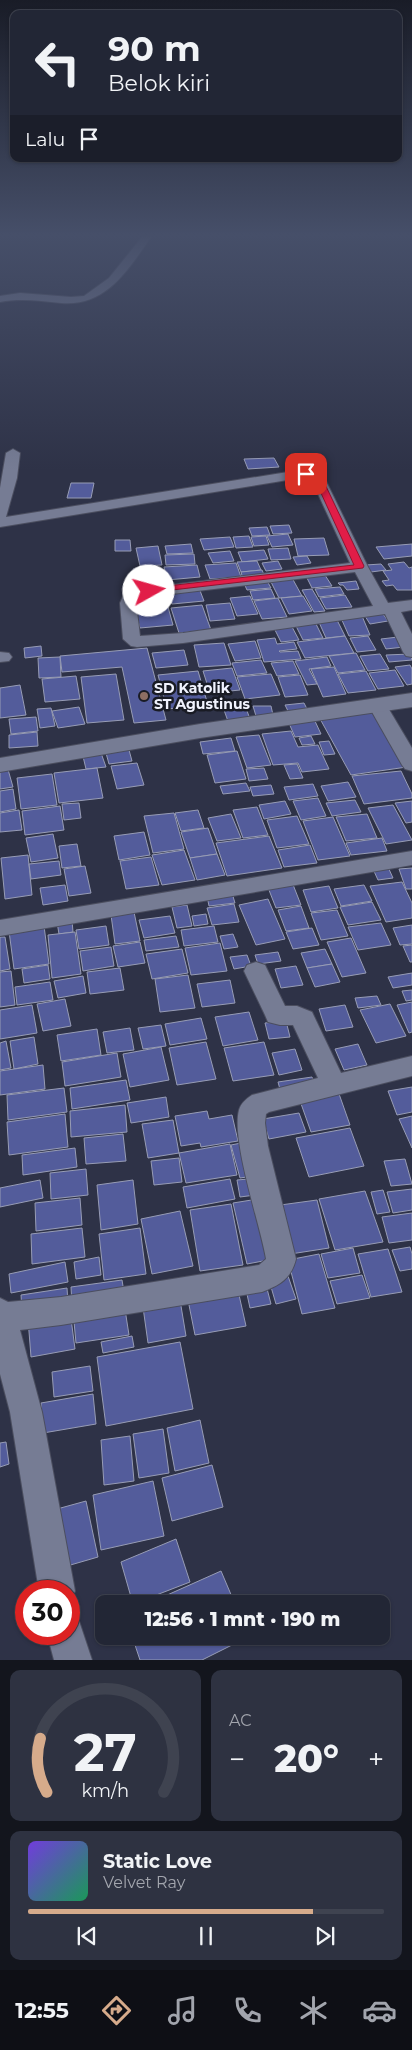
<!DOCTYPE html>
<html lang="id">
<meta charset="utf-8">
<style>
body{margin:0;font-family:Montserrat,sans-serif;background:#2e3241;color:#f1f3f6;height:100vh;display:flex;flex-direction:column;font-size:19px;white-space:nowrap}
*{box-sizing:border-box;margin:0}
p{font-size:16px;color:#a2a5ad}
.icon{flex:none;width:28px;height:28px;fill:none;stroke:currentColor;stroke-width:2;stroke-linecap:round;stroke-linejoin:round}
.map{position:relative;height:1660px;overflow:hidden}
.panel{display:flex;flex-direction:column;gap:10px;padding:10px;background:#13151d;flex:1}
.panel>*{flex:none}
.guide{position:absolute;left:10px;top:10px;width:392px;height:152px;border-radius:10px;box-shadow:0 1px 4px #0004,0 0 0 1px #3f4350;background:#222635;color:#f1f3f6;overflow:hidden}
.speed{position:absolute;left:15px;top:1580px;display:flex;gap:10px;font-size:25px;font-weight:700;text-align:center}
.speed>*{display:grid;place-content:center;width:65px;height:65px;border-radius:50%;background:#222635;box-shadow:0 1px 4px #0004,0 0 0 1px #3f4350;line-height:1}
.speed .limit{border:8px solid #d22;background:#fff;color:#111}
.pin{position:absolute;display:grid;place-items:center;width:42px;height:42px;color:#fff;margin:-21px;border-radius:10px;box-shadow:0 2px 8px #0006}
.me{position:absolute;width:55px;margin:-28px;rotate:83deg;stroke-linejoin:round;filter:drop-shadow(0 0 4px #0008)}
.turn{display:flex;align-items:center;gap:18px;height:105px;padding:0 15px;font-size:22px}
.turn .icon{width:65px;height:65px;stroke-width:2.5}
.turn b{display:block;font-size:35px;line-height:42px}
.then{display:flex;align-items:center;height:48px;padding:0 15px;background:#0003;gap:10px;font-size:19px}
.big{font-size:38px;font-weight:800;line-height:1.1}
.panel .card{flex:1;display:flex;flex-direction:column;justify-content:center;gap:8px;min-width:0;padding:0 18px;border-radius:10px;background:#2e3241}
.panel .dial{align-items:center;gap:0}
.dial svg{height:130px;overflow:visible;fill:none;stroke:#3f4350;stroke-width:7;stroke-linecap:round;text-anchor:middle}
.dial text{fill:#f1f3f6;stroke:none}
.song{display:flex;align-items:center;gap:15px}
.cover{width:60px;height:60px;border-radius:8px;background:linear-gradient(135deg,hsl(260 70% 55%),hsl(150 70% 35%))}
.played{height:5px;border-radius:2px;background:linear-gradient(90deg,#d6ab8b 80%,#3f4350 80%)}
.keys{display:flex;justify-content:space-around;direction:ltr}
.heat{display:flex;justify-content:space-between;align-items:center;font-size:28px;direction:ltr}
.panel .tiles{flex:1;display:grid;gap:10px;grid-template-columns:1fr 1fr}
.card:last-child{grid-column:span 2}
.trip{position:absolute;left:95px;top:1595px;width:295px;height:50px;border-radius:10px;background:#222635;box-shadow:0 1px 4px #0004,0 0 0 1px #3f4350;font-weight:800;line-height:50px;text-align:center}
.tabs{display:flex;height:80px;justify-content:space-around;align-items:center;background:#0e0f15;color:#a2a5ad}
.tabs .icon{width:35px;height:35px}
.tabs .selected{color:#d6ab8b}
.tabs b{font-size:22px;color:#f1f3f6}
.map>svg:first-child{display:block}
.building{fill:#535c9b;stroke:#979cb5}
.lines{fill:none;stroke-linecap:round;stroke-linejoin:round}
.minor-casing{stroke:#4b4e5f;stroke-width:2}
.tertiary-casing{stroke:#4b4e5f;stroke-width:2}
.minor{fill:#767c94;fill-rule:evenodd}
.tertiary{fill:#767c94;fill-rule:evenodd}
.route{fill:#e11d48;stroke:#92132f}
.education-dot{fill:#8d6e63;stroke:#191b24;stroke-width:2}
.labels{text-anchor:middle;stroke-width:5;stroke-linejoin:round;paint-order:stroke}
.poi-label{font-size:14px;font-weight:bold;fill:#f1f3fe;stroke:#191b24;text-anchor:start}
</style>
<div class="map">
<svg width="412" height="1660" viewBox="0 0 412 1660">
<rect width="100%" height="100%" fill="#2e3247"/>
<g class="building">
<polygon points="274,458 279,467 248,469 244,459"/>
<polygon points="71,483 94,483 91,498 67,498"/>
<polygon points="289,525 292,533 273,534 270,526"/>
<polygon points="267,527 270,535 252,536 249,528"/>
<polygon points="288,534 293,545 272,547 267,536"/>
<polygon points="249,536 253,547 236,548 233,537"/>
<polygon points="266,536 269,545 254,546 251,537"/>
<polygon points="230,537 234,547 204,550 200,539"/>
<polygon points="324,538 329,555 298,556 294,539"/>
<polygon points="115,540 130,540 131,551 115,551"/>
<polygon points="191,544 193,553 167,554 165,546"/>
<polygon points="412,544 412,556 384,559 376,547"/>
<polygon points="158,546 162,565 140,566 136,548"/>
<polygon points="288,548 291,559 271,560 268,549"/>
<polygon points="264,550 268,559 242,562 238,552"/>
<polygon points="230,551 234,561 213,563 208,553"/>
<polygon points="194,554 195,564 166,565 165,555"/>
<polygon points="307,556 311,563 297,565 293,557"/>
<polygon points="257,561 261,570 241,572 237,562"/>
<polygon points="278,561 282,569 266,571 262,563"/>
<polygon points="404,562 409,568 412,567 412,590 397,590 393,585 386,586 382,581 389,580 383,571 392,570 388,564"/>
<polygon points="236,563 241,577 210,579 205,565"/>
<polygon points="381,564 386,570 371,572 366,565"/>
<polygon points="197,565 200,577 167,580 164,567"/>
<polygon points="158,567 162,581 137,583 133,569"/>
<polygon points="262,570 265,577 243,579 241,572"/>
<polygon points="323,572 332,586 312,588 305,574"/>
<polygon points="291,576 302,596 279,598 269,578"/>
<polygon points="266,579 271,588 247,590 243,581"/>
<polygon points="356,581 359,589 347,590 343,585 340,585 338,583"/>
<polygon points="340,587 344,594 319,597 315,589"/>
<polygon points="199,588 204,601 172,604 168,591"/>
<polygon points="271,589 275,598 253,600 250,591"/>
<polygon points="312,589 325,611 314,612 302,590"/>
<polygon points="345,595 352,607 326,609 320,598"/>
<polygon points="250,596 258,614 237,616 230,598"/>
<polygon points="303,596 312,611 289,614 281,598"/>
<polygon points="278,598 287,617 262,619 254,601"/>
<polygon points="166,599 167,605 135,608 134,602"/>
<polygon points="230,603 235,619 210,621 206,605"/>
<polygon points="202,605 211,630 179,633 171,608"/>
<polygon points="168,607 173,625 140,628 135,610"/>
<polygon points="383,614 388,621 370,624 365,616"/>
<polygon points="362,616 370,635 349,636 341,618"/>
<polygon points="336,618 345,636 326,638 318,620"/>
<polygon points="314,620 323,638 303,640 294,622"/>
<polygon points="291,625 299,640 281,642 273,626"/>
<polygon points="345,636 354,653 305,658 297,642"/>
<polygon points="368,636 376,650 357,652 350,638"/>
<polygon points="398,637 404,647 386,649 381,639"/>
<polygon points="275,638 277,644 294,642 297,649 279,651 280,652 298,651 301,659 264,662 257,640"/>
<polygon points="255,641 261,658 235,661 228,644"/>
<polygon points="224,643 231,665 199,667 194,645"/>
<polygon points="41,646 42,656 25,658 24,648"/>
<polygon points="147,648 166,720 134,723 122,667 62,672 60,656"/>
<polygon points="184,650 188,665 156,668 152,653"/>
<polygon points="356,653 365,670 338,673 329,656"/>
<polygon points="380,654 389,669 368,671 360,656"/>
<polygon points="410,654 412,660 389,662 386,655"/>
<polygon points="60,657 61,677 39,678 38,658"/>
<polygon points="327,657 331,666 309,669 317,684 307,685 295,661"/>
<polygon points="261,660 267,673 237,676 232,663"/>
<polygon points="293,661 299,674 277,676 271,663"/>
<polygon points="410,665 412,669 412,684 407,685 395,667"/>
<polygon points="334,667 346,694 323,697 311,669"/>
<polygon points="232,668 240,690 210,693 203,671"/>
<polygon points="395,670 404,686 378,689 369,673"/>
<polygon points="198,671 208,705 167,709 158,675"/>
<polygon points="366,671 376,690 348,693 338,674"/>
<polygon points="116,674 124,720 87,723 81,677"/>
<polygon points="271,674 280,695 245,699 237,677"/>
<polygon points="300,675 308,695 285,697 278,677"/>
<polygon points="76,676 80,699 45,702 42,679"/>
<polygon points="20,685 26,715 0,718 0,688"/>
<polygon points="304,703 307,709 288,711 285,705"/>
<polygon points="253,706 271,706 273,715 256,716"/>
<polygon points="79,707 85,724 58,728 52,711"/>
<polygon points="51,708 55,726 40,728 37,709"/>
<polygon points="246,708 251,722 229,724 224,710"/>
<polygon points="372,709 407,767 351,775 319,717"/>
<polygon points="36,717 38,731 11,734 9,719"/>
<polygon points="314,719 321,734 295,737 288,721"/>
<polygon points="291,731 298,747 318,745 329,769 302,772 298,763 273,765 262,734"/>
<polygon points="37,732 38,746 9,748 9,735"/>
<polygon points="259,735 271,765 247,768 236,737"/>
<polygon points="311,736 315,744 302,745 299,738"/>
<polygon points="231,738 235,751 203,754 200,742"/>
<polygon points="329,741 335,754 324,755 319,742"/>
<polygon points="100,750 106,767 86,769 82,752"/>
<polygon points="129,750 132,761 109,764 106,753"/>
<polygon points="237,751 246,779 215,783 207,755"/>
<polygon points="137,763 144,785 117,789 111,766"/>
<polygon points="297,764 303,778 290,779 284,765"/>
<polygon points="7,766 13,787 0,789 0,767"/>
<polygon points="97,768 103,798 59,803 54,773"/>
<polygon points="264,768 268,779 249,781 246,769"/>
<polygon points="401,771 412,794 412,798 364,804 352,776"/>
<polygon points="52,774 57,805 21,809 17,778"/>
<polygon points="348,782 356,797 328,801 321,786"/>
<polygon points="246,783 250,791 223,794 220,786"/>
<polygon points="313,784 318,796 289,800 284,787"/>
<polygon points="271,785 274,794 253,796 250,787"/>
<polygon points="13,789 16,809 0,812 0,791"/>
<polygon points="318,798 326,816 301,820 293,801"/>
<polygon points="355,800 361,812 332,816 326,803"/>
<polygon points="285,801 291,814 264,819 259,805"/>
<polygon points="412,801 412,822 406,823 395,803"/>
<polygon points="79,803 81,818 64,820 62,804"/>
<polygon points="393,805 412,840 386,844 368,808"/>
<polygon points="60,806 64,830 25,835 22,811"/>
<polygon points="257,807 268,835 243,838 233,810"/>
<polygon points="19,810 22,830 0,832 0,813"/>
<polygon points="198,810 204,828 181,831 175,813"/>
<polygon points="174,813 184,849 153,853 144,816"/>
<polygon points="231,814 241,838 217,841 208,818"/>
<polygon points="367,814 377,838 346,841 336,817"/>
<polygon points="297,816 309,844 277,848 267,820"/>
<polygon points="333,817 350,856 318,860 303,821"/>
<polygon points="208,828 217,854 190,858 181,832"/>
<polygon points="144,832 150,855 119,860 114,836"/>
<polygon points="53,834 58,858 31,862 26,838"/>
<polygon points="269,836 282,868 227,876 216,843"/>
<polygon points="382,838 387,851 351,855 346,843"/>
<polygon points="77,844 81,866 62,868 59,846"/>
<polygon points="310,845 317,863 284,867 278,850"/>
<polygon points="184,850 195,880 162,885 152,855"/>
<polygon points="217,854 225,875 197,880 190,858"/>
<polygon points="28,855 32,895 5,899 1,858"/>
<polygon points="151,857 159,885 126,889 120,861"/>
<polygon points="59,861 61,875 31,879 29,864"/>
<polygon points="85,866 91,893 69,896 64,869"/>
<polygon points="388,867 393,878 378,880 373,869"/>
<polygon points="412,868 412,889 406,889 399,869"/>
<polygon points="292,882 301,905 276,908 267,885"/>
<polygon points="402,882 412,903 412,918 386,922 370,886"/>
<polygon points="65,885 68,901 43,905 40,888"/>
<polygon points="364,885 372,901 341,906 334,889"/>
<polygon points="329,886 338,908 311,912 303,890"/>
<polygon points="232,893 235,903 209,906 207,896"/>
<polygon points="268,899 285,939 256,945 239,905"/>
<polygon points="372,902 381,920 348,925 340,907"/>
<polygon points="234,904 239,922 212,925 207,908"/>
<polygon points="187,905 192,926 177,928 172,907"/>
<polygon points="301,906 309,928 286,931 278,910"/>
<polygon points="337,910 348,936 321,940 311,913"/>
<polygon points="134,912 140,941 115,944 111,915"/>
<polygon points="206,914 208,924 194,926 192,916"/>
<polygon points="170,916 175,933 144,938 139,920"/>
<polygon points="72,920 73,932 59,934 57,922"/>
<polygon points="381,923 391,945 358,950 348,927"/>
<polygon points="412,925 412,944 400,945 393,928"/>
<polygon points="44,926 49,964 14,969 9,931"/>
<polygon points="106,926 109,945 79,949 76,930"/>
<polygon points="214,926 218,942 184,946 181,930"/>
<polygon points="312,928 319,945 293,949 286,932"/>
<polygon points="75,932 81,974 52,978 48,935"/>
<polygon points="233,934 238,947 224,949 220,936"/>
<polygon points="176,936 179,947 146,951 144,940"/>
<polygon points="0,937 5,937 10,969 0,971"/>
<polygon points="351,938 366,973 342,977 327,942"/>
<polygon points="140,942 145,963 118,967 113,946"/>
<polygon points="220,943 227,971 191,975 185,948"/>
<polygon points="412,945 412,962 410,962 403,946"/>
<polygon points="111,947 114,966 83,971 80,951"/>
<polygon points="182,949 188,973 152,979 146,954"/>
<polygon points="325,949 332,964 307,968 301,953"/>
<polygon points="278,952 281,961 258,964 255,955"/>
<polygon points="247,955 251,966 234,969 230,957"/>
<polygon points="332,964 340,982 315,987 307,968"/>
<polygon points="48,965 50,979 24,983 22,969"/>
<polygon points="296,966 303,985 281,988 275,969"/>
<polygon points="120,968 124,990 90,994 87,972"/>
<polygon points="11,971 15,1005 0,1007 0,972"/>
<polygon points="412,973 412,985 393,988 388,977"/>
<polygon points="188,975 195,1008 160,1012 155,979"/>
<polygon points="83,976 86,993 58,998 54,981"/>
<polygon points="230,980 235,1003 202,1007 197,984"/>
<polygon points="50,982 53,1000 17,1005 15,987"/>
<polygon points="412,990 412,1000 406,1001 402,991"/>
<polygon points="377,996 381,1005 358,1008 355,998"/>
<polygon points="65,999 71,1026 43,1031 37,1004"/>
<polygon points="412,1002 412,1032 409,1033 397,1005"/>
<polygon points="390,1004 406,1036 376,1043 360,1010"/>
<polygon points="32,1005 37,1033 0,1039 0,1010"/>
<polygon points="345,1005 353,1027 326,1031 319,1009"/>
<polygon points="249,1012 258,1040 223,1046 215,1017"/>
<polygon points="201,1018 207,1039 170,1045 165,1024"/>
<polygon points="286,1021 290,1037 269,1039 265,1023"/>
<polygon points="161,1025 166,1046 143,1049 138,1028"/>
<polygon points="130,1028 134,1050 107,1053 103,1032"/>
<polygon points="97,1029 101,1055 61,1061 57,1035"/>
<polygon points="34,1037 38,1064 14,1069 10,1041"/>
<polygon points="6,1041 11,1068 0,1070 0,1043"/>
<polygon points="206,1042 216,1079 177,1085 169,1048"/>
<polygon points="264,1042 274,1075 233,1081 224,1048"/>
<polygon points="358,1044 367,1065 344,1070 335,1049"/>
<polygon points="161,1047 169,1080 130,1087 123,1054"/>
<polygon points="295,1049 302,1070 279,1075 272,1053"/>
<polygon points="117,1053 121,1077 65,1086 62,1062"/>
<polygon points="43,1065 45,1089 0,1095 0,1071"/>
<polygon points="312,1077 315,1087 281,1093 278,1082"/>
<polygon points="126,1080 130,1100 72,1109 70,1088"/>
<polygon points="412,1087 412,1112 397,1115 388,1091"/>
<polygon points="64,1088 67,1112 8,1120 7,1095"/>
<polygon points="338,1091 350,1125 311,1132 299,1098"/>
<polygon points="166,1097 169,1117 131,1123 127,1103"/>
<polygon points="125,1105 127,1132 71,1137 70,1111"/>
<polygon points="207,1111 209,1119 232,1115 238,1141 201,1147 200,1143 181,1146 175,1116"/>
<polygon points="299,1113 306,1132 269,1139 263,1119"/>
<polygon points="65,1114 68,1147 9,1155 7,1122"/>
<polygon points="412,1116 412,1148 399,1119"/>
<polygon points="173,1120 179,1153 148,1158 142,1124"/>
<polygon points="350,1128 364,1166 309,1177 296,1138"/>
<polygon points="123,1134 126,1161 86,1164 84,1138"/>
<polygon points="251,1141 260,1175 240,1178 231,1145"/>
<polygon points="230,1144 237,1175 186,1183 179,1153"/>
<polygon points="75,1148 77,1167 23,1175 22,1155"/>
<polygon points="179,1158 182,1182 154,1185 151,1161"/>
<polygon points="405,1159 412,1184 391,1186 384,1161"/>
<polygon points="86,1169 88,1195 51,1199 50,1173"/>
<polygon points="260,1178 263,1194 240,1197 237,1180"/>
<polygon points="230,1179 235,1199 187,1208 183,1187"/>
<polygon points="40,1180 43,1198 0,1207 0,1188"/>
<polygon points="133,1180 138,1224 101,1230 97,1185"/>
<polygon points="412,1189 412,1210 393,1213 387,1192"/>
<polygon points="383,1190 390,1212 377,1214 371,1192"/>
<polygon points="365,1191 383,1242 335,1250 319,1199"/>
<polygon points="80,1198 82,1225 36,1231 35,1203"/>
<polygon points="264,1198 279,1258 247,1264 233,1203"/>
<polygon points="317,1200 329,1248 284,1255 273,1206"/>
<polygon points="231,1204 243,1265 200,1271 190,1210"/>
<polygon points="180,1211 193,1266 152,1274 141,1219"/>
<polygon points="412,1213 412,1240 389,1243 382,1217"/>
<polygon points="82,1228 85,1257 32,1264 31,1234"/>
<polygon points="140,1228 146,1274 104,1280 99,1234"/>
<polygon points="410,1247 412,1254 412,1269 400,1271 392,1250"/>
<polygon points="353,1248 360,1273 328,1278 321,1254"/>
<polygon points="388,1249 402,1292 371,1297 358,1254"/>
<polygon points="319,1254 335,1308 302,1314 288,1260"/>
<polygon points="99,1257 101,1275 76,1279 74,1262"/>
<polygon points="65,1262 68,1282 11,1293 9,1274"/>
<polygon points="362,1275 370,1298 337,1304 330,1281"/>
<polygon points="288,1276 296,1299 276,1304 269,1280"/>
<polygon points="122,1280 125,1298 72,1305 71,1287"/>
<polygon points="265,1281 271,1304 250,1308 245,1285"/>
<polygon points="237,1286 246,1326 195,1335 187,1295"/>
<polygon points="67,1288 68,1303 22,1310 21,1295"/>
<polygon points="179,1294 186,1336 148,1343 142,1300"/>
<polygon points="124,1303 129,1335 76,1343 73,1311"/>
<polygon points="70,1311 75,1349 31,1357 28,1319"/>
<polygon points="132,1336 134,1347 103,1353 101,1342"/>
<polygon points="180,1342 193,1409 106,1426 97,1357"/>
<polygon points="90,1366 93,1391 54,1397 52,1372"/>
<polygon points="93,1394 96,1424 43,1433 41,1403"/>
<polygon points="200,1420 209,1463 175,1471 167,1428"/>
<polygon points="163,1429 169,1473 139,1478 133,1434"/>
<polygon points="130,1436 134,1481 104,1485 101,1440"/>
<polygon points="6,1442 9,1464 0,1467 0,1443"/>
<polygon points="212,1465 223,1507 172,1521 162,1478"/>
<polygon points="153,1481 164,1536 101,1550 93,1495"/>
<polygon points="86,1501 98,1557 67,1566 57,1509"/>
<polygon points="176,1539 190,1582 133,1604 121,1562"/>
<polygon points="221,1571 235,1604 168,1604 165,1596"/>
<polygon points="132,1636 247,1636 248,1637 202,1660 140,1660"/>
</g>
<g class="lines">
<g class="minor-casing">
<g id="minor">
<path d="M142,237H151C128,270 106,307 61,303C40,301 21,298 0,302V296L20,293L71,297L84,296L109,278Z"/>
<path d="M13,449L20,453L17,478L6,517L294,471L306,470L323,475L368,567L388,603L412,600V610L401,612L412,634V657L406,656L403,652L385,614L183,643L137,647L131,646L123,639L120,603L124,594L138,589L350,563L312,481L305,478L294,479L0,527V488L6,453ZM355,572L373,606L183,633L140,636L136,603L147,597Z"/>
<polygon points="0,652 9,653 12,657 9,661 0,662"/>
<polygon points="377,699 384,701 412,748 412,771 405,769 402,765 368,705 370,701"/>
<polygon points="412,851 412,865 0,936 0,920"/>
<path d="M256,962L265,965L285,1006H297L312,1012L341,1073L412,1056V1076L269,1112L266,1114L265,1123L268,1146L296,1259C291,1279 280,1285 262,1292L61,1325L20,1330L42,1412L75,1591L69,1604V1591H39L10,1412L0,1374V1298L8,1302L61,1297L259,1265L266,1259C260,1224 231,1140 239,1110C241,1103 246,1099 252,1095L318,1078L293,1025H280L268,1022L265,1015L244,971L247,965Z"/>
<polygon points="69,1616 79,1621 92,1660 54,1660 47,1634 69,1634"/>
</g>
</g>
<g class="tertiary-casing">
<polygon id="tertiary" points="412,693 412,707 200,738 0,772 0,758 200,724"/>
</g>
<use href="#minor" class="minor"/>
<use href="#tertiary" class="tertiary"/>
</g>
<linearGradient id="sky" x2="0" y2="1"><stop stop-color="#191c27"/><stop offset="0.5" stop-color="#464f69"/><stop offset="1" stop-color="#464f69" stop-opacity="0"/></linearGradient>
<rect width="412" height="470" fill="url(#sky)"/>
<polygon class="route" points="304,473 309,473 322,478 364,566 363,568 146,593 144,591 149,588 354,565 315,480 304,476"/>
<circle class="education-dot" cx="144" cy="696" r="5"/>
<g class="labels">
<g class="poi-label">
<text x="154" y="693">SD Katolik<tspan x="154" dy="16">ST Agustinus</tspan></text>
</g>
</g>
</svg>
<div class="speed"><div class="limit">30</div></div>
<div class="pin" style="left:306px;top:474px;background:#d93025"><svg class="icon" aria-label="arrive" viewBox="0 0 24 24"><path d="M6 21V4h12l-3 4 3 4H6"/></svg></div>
<svg class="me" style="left:149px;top:591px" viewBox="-20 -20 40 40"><circle r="19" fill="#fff"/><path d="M0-13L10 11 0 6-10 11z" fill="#e11d48"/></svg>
<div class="trip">12:56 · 1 mnt · 190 m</div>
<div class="guide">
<div class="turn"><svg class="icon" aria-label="left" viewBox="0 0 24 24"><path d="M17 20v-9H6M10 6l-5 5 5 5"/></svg><div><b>90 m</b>Belok kiri</div></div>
<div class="then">Lalu<svg class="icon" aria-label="arrive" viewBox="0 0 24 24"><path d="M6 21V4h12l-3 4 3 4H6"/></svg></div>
</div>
</div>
<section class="panel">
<div class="tiles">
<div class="card dial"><svg viewBox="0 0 100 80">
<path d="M14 69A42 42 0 1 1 86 69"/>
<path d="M14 69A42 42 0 0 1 10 36" stroke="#d6ab8b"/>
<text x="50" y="56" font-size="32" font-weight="700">27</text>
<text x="50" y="72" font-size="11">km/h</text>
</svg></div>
<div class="card"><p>AC</p>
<div class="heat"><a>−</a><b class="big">20°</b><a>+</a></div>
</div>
<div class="card">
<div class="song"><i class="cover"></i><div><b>Static Love</b><p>Velvet Ray</p></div></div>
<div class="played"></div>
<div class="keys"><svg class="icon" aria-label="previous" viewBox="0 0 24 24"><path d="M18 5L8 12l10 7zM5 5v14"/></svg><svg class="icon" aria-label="pause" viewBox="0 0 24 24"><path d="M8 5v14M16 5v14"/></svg><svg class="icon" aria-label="next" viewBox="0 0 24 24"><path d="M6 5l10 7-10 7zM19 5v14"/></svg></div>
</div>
</div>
</section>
<nav class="tabs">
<b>12:55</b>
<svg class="icon selected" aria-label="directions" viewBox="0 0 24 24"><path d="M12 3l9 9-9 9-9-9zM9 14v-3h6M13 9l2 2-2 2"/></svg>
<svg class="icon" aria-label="music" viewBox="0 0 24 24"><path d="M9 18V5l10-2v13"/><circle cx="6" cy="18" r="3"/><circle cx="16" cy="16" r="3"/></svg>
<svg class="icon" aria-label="phone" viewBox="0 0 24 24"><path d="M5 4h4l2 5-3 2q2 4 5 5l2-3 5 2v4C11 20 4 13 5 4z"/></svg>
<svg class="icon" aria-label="climate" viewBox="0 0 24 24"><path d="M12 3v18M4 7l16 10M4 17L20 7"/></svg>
<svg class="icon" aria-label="car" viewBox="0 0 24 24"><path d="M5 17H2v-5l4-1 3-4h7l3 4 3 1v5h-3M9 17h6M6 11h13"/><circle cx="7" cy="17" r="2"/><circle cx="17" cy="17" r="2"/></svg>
</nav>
